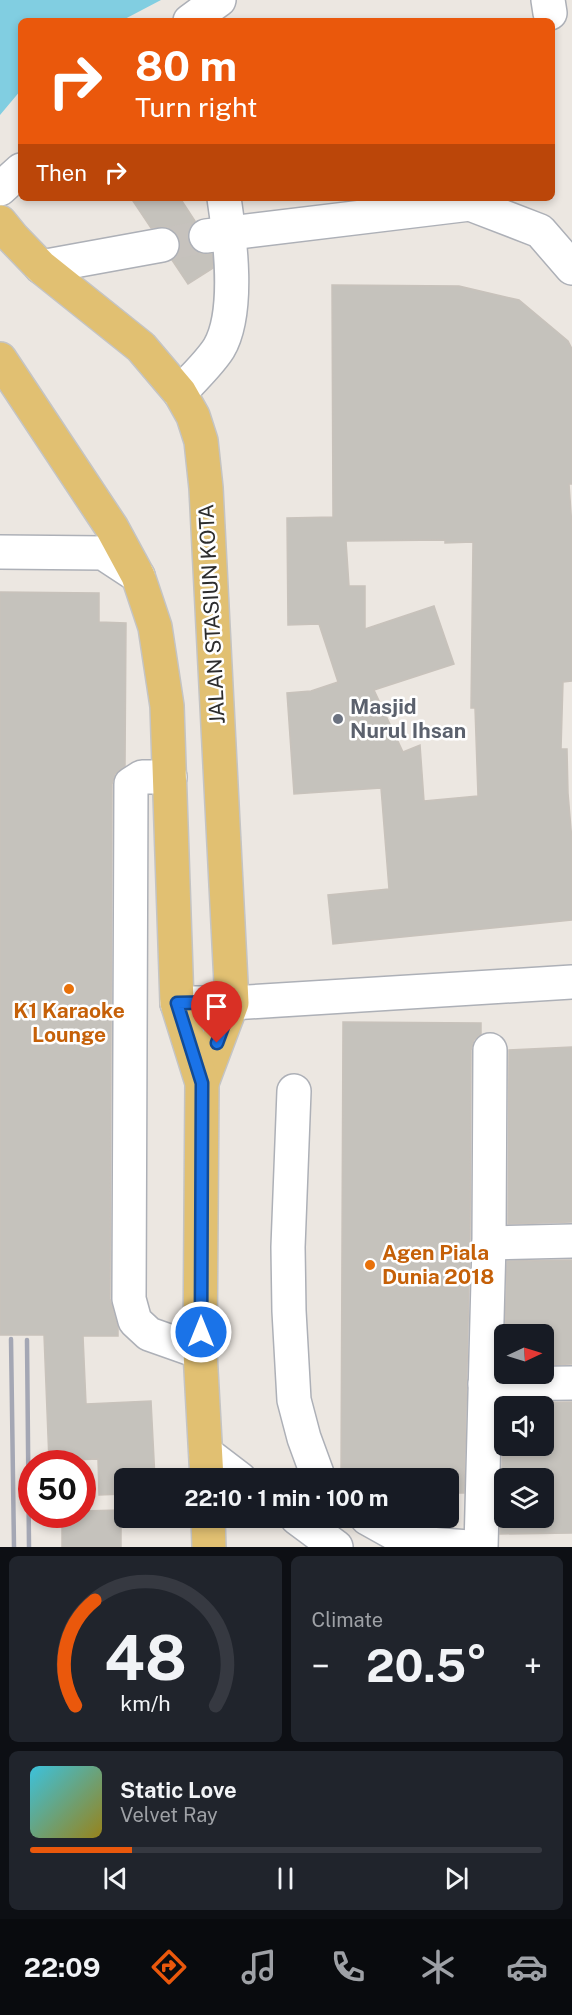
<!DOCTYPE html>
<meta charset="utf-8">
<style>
body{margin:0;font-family:"Public Sans",sans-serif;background:#20242c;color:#f1f3f6;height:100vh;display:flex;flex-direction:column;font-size:22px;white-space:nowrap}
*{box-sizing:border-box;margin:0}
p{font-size:20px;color:#9ea1a6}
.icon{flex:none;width:33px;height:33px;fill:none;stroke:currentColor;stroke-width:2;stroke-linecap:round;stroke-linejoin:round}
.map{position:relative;height:1547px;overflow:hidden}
.side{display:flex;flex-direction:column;gap:9px;padding:9px;background:#0d0f14;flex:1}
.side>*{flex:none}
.hud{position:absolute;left:18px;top:18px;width:537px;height:183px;border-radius:9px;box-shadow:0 3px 9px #0003;background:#ea580c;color:#fff;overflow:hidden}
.needle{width:39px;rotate:86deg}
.fabs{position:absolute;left:494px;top:1324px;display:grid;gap:12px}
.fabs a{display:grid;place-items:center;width:60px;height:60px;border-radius:9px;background:#171b24;box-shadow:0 3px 9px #0003;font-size:30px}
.speed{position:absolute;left:18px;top:1450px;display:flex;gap:12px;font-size:30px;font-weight:700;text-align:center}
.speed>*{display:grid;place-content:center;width:78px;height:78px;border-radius:50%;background:#171b24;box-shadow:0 3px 9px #0003;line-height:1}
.speed .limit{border:9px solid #d22;background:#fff;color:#111}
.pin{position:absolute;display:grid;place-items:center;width:51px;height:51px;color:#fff;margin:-62px -26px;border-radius:50% 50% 50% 0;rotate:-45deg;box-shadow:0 0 6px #0007}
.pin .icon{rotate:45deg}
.me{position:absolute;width:66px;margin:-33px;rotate:0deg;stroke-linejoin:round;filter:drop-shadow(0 0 4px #0008)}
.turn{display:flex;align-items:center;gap:21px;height:126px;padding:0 18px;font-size:27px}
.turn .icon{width:78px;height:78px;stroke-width:2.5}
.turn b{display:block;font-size:42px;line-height:51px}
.then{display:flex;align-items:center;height:57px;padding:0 18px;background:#0003;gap:12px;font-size:22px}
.big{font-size:45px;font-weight:700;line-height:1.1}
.side .tile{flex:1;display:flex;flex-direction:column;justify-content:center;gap:9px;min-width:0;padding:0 21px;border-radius:9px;background:#20242c}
.side .dial{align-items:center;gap:0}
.dial svg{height:156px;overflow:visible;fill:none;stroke:#363941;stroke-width:7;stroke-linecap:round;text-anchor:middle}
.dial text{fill:#f1f3f6;stroke:none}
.song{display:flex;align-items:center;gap:18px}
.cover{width:72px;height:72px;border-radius:9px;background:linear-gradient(135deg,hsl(190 70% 55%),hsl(50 70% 35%))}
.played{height:6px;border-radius:3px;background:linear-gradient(90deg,#ea580c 20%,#363941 20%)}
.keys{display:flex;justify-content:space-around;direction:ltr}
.heat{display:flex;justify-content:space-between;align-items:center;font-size:33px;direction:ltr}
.side .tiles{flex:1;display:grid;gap:9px;grid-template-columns:1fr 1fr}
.tile:last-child{grid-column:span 2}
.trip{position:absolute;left:114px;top:1468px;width:345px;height:60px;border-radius:9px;background:#171b24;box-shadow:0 3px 9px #0003;font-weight:700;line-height:60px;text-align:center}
.tabs{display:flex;height:96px;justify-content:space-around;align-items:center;background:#090b0e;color:#9ea1a6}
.tabs .icon{width:42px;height:42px}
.tabs .active{color:#ea580c}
.tabs b{font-size:27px;color:#f1f3f6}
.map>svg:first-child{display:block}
.water{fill:#81cee1}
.building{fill:#c5c2bc;stroke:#c8c2bb;stroke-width:1.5;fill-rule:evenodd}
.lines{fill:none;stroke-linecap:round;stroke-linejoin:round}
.minor-tunnel{stroke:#c6c2bd;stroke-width:33;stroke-dasharray:33 16;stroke-linecap:butt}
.minor-casing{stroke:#adb0b7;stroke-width:36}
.major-casing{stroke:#c4c4c4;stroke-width:36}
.minor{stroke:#fff;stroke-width:33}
.major{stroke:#e1c072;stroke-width:33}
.rail{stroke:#a4a7b4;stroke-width:4.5}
.route-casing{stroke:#114b97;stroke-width:15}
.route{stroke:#1a73e8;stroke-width:10}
.worship-dot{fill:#6b7280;stroke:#fff;stroke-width:2}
.food-dot{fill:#e8710a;stroke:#fff;stroke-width:2}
.labels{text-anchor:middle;stroke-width:5;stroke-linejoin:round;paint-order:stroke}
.street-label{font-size:21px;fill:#2d2d2d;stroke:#fff}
.worship-label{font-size:21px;font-weight:bold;fill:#5b616d;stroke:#fff;text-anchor:start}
.food-label{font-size:21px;font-weight:bold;fill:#c56008;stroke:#fff}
</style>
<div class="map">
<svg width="572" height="1547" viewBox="0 0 572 1547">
<rect width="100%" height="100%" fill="#ece7e1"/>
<polygon class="water" points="0,0 161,0 121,21 21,21 21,90 0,115"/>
<g class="building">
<polygon points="131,198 180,198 195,221 189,229 188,239 191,247 199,253 212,254 213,268 188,284 172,260 180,251 180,241 177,233 168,227 151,228"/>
<path d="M332,285L459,286L519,300L568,341L572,349V484H569L572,527V681L563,682L561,749H567L568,793L572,841V920L333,944L328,895L389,889L381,788L294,794L287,693L311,691L338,682L319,624L288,625L287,518L333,517ZM445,540V543L473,542L471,708H475L478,796L424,801L420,745L403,752L374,690L454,664L434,606L365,629V586H349L346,541Z"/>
<polygon points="0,592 99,593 99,622 126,623 125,766 115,774 112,784 110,1299 118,1328 118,1336 83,1336 86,1404 151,1401 155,1479 124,1479 124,1494 99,1495 98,1459 49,1461 44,1335 0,1335"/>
<polygon points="343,1022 481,1023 481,1034 474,1040 471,1050 470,1243 464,1493 448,1493 448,1479 341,1479"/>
<polygon points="572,1047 572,1222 508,1224 509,1050"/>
<polygon points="572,1260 572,1364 543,1365 543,1335 505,1335 507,1261"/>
<path d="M572,1402V1533L500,1534L504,1403ZM504,1407H543V1446H504ZM504,1479H543V1518H504Z"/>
<polygon points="121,1510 121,1547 62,1547 62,1515 82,1515 82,1511"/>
</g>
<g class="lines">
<polyline class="minor-tunnel" points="162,245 206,236"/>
<g class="minor-casing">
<g id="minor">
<polyline points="548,0 550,13"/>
<polyline points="190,21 219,0"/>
<polyline points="0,189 21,170"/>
<polyline points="206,236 470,204 540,231 572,268"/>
<polyline points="41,267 162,245"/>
<path d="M180,393C192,379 209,364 219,348C240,312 230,238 224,198"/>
<polyline points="0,552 103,553 138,576"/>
<polyline points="170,777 142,777 131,784 129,1299 135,1321 149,1334 200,1352"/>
<polyline points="177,1003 232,1003 572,982"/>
<polyline points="294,1091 288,1247 289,1311 294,1400 304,1438 319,1479"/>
<polyline points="489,1243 572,1241"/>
<polyline points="485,1384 572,1383"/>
<polyline points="206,1453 240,1479"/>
<polyline points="297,1518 336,1547"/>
<polyline points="367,1518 399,1536 428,1544 469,1547"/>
<polyline points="481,1547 489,1243 490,1050"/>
</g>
</g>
<g class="major-casing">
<g id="major">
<polyline points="0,222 13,238 41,267 141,347 180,393 193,416 201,441 206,488 232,1003 202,1083"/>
<polyline points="0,359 112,528 138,576 155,627 167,706 177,1003 202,1083 200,1352 207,1479"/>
<polyline points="208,1518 209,1547"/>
</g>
</g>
<use href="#minor" class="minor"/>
<use href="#major" class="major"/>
<g class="rail">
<polyline points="11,1339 14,1547"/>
<polyline points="27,1340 29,1547"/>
</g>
</g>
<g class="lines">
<g class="route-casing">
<polyline id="route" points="201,1332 202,1083 177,1003 232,1002 217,1043"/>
</g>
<use href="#route" class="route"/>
</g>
<circle class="worship-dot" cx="338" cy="719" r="6"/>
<g class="food-dot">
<circle cx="69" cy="989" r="6"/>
<circle cx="370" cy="1265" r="6"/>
</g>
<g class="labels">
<g class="street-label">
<text transform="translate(212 614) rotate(-93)" y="7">JALAN STASIUN KOTA</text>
</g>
<g class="worship-label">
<text x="350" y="714">Masjid<tspan x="350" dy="24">Nurul Ihsan</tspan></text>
</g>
<g class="food-label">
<text x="69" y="1018">K1 Karaoke<tspan x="69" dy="24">Lounge</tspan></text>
<text x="382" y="1260" text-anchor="start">Agen Piala<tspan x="382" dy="24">Dunia 2018</tspan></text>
</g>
</g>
</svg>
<div class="fabs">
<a><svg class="needle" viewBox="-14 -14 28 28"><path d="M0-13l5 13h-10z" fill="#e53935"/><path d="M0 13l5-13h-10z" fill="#9ea1a6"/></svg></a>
<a><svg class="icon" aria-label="sound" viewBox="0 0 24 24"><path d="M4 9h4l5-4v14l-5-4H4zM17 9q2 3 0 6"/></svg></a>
<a><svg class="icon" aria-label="layers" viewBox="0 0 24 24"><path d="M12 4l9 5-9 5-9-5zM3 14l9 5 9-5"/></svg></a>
</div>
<div class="speed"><div class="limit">50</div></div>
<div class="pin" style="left:217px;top:1043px;background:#d93025"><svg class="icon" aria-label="arrive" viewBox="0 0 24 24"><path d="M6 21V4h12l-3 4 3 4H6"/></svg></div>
<svg class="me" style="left:201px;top:1332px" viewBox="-20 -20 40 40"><circle r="17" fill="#1a73e8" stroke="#fff" stroke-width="3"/><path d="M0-11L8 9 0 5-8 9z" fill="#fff"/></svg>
<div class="trip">22:10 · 1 min · 100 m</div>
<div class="hud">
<div class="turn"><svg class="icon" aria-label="right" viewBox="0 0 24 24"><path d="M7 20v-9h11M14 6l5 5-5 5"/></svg><div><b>80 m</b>Turn right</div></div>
<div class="then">Then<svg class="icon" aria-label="right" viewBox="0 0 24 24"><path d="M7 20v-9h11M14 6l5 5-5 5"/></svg></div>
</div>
</div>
<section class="side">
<div class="tiles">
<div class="tile dial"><svg viewBox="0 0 100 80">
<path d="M14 69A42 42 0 1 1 86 69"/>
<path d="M14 69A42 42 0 0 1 24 15" stroke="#ea580c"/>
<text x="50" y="56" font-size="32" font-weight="700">48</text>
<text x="50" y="72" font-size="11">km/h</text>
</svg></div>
<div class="tile"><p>Climate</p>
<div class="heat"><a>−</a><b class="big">20.5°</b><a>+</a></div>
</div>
<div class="tile">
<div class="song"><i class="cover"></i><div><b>Static Love</b><p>Velvet Ray</p></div></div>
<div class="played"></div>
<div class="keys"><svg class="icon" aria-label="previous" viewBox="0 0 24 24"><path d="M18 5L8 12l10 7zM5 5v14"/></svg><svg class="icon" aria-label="pause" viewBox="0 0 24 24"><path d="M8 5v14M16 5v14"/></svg><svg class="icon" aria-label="next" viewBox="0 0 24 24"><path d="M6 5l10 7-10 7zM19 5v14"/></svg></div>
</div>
</div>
</section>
<nav class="tabs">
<b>22:09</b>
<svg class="icon active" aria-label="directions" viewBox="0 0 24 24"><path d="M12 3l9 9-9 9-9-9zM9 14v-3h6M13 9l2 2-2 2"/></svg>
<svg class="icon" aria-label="music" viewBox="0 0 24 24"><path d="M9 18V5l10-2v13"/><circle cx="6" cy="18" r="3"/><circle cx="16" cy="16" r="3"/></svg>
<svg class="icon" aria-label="phone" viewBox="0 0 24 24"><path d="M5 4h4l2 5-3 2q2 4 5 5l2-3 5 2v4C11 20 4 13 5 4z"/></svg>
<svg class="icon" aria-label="climate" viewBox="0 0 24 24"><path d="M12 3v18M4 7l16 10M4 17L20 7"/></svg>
<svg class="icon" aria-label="car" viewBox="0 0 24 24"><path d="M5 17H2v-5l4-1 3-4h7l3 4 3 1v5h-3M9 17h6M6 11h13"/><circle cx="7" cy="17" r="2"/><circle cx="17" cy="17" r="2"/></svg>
</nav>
